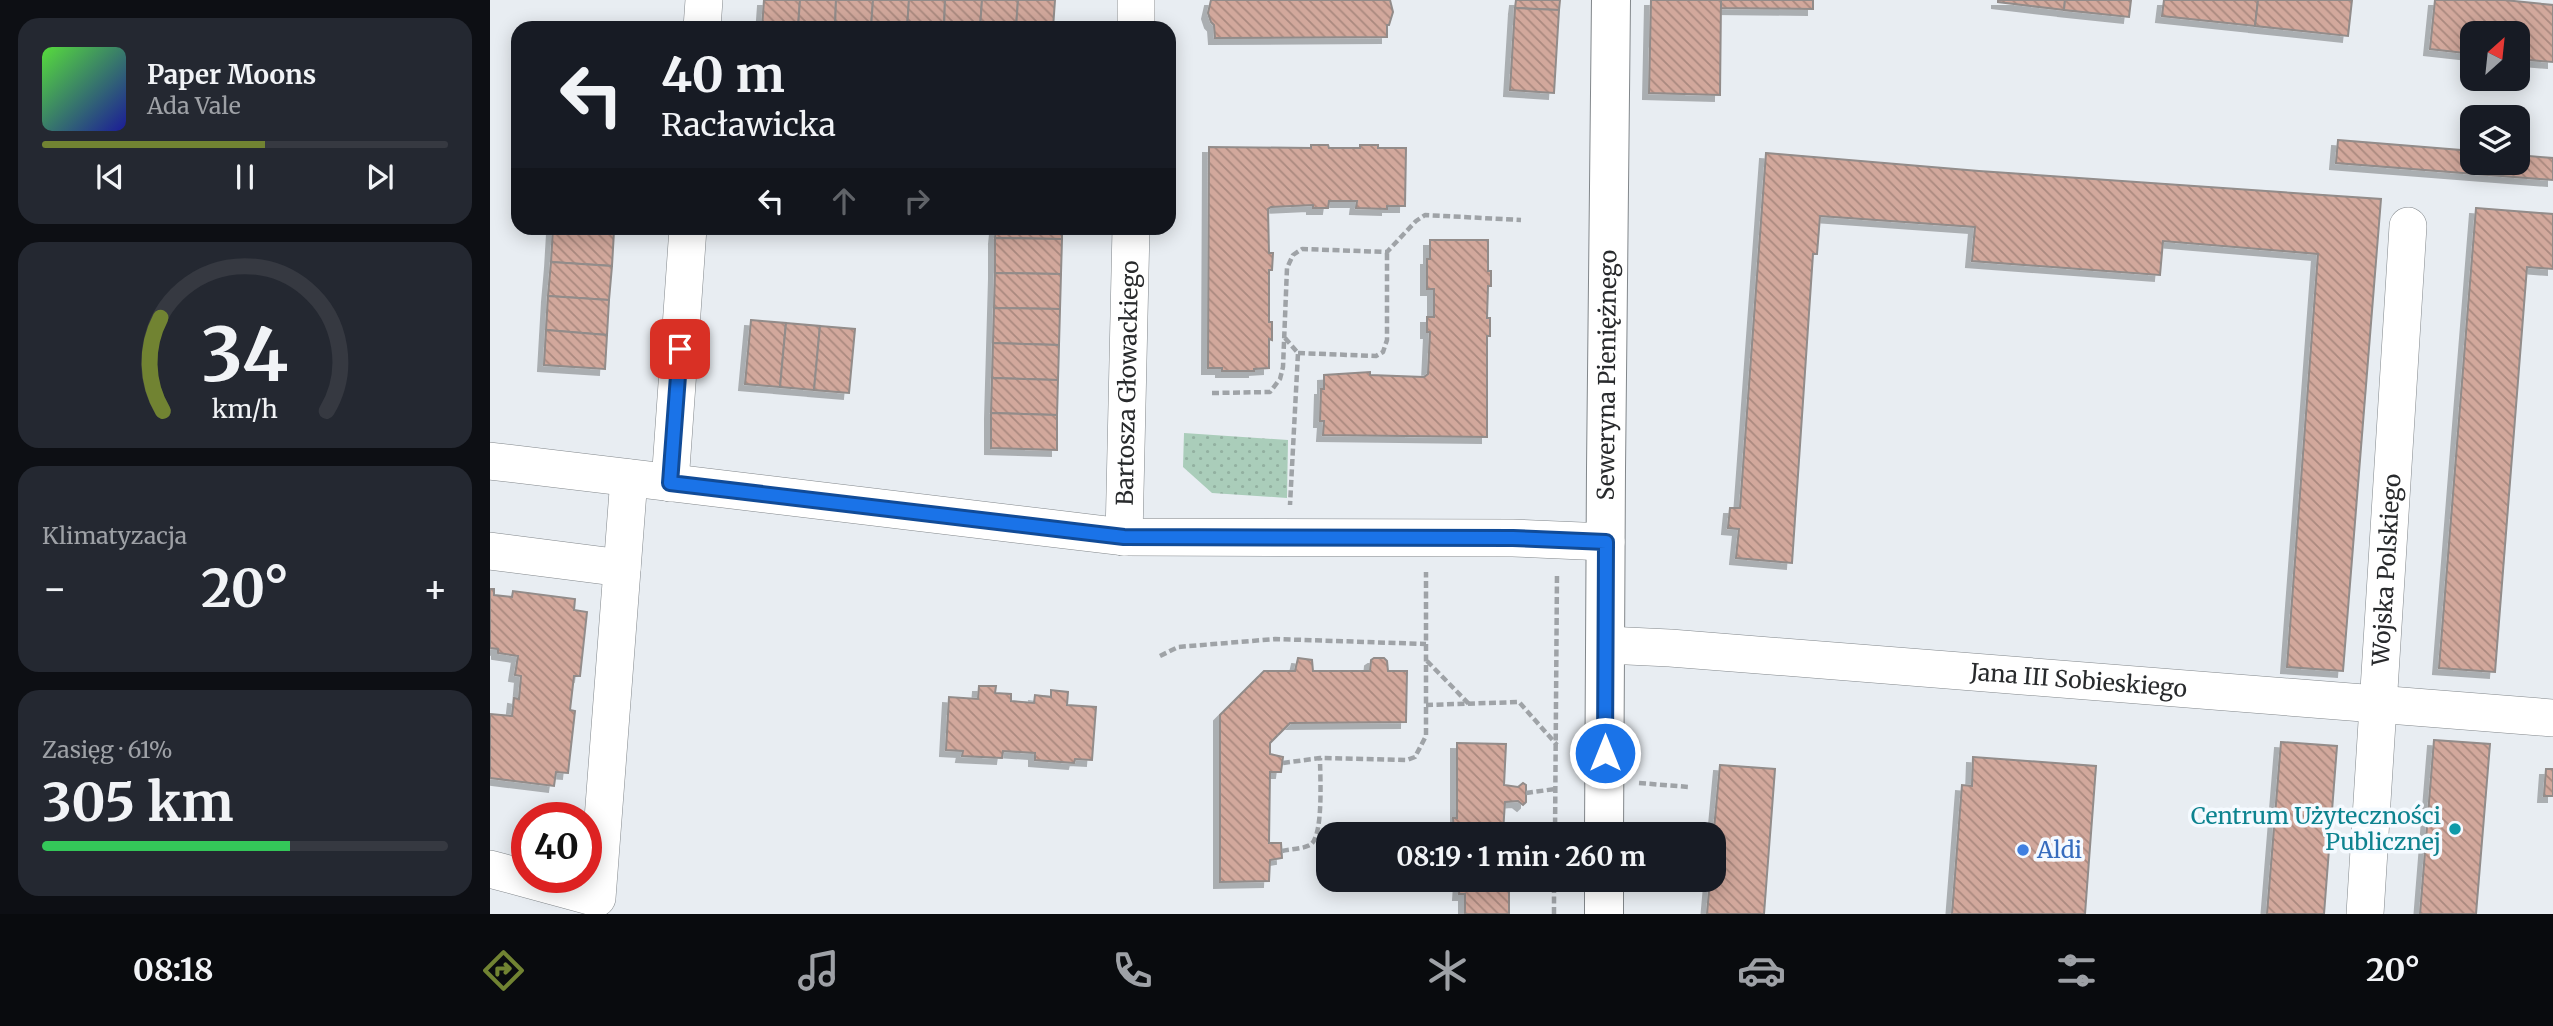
<!DOCTYPE html>
<html lang="pl">
<meta charset="utf-8">
<style>
body{margin:0;font-family:Merriweather,serif;background:#242831;color:#f1f3f6;height:100vh;display:flex;flex-direction:column;font-size:26px;white-space:nowrap}
*{box-sizing:border-box;margin:0}
p{font-size:23px;color:#9ea1a6}
.icon{flex:none;width:38px;height:38px;fill:none;stroke:currentColor;stroke-width:2;stroke-linecap:round;stroke-linejoin:round}
.map{position:relative;flex:1;overflow:hidden}
.drawer{display:flex;flex-direction:column;gap:18px;padding:18px;background:#0d0f14;width:490px}
.drawer>*{flex:none}
.top-card{position:absolute;left:21px;top:21px;width:665px;height:214px;border-radius:21px;box-shadow:0 4px 18px #0003;background:#171b24;color:#f1f3f6;overflow:hidden}
.needle{width:46px;rotate:27deg}
.controls{position:absolute;left:1970px;top:21px;display:grid;gap:14px}
.controls a{display:grid;place-items:center;width:70px;height:70px;border-radius:14px;background:#171b24;box-shadow:0 4px 18px #0003;font-size:35px}
.speed{position:absolute;left:21px;top:802px;display:flex;gap:14px;font-size:35px;font-weight:700;text-align:center}
.speed>*{display:grid;place-content:center;width:91px;height:91px;border-radius:50%;background:#171b24;box-shadow:0 4px 18px #0003;line-height:1}
.speed .limit{border:10px solid #d22;background:#fff;color:#111}
.pin{position:absolute;display:grid;place-items:center;width:60px;height:60px;color:#fff;margin:-30px;border-radius:14px;box-shadow:0 4px 10px #0006}
.me{position:absolute;width:77px;margin:-38px;rotate:0deg;stroke-linejoin:round;filter:drop-shadow(0 0 5px #0008)}
.turn{display:flex;align-items:center;gap:24px;height:147px;padding:0 35px;font-size:32px}
.turn .icon{width:91px;height:91px;stroke-width:2.5}
.turn b{display:block;font-size:49px;line-height:60px}
.lanes{display:flex;align-items:center;height:66px;padding:0 35px;background:#0003;justify-content:center;gap:35px;direction:ltr}
.lanes .off{opacity:.35}
.big{font-size:52px;font-weight:700;line-height:1.1}
.drawer .widget{flex:1;display:flex;flex-direction:column;justify-content:center;gap:10px;min-width:0;padding:0 24px;border-radius:21px;background:#242831}
.drawer .dial{align-items:center;gap:0}
.dial svg{height:182px;overflow:visible;fill:none;stroke:#363941;stroke-width:7;stroke-linecap:round;text-anchor:middle}
.dial text{fill:#f1f3f6;stroke:none}
.song{display:flex;align-items:center;gap:21px}
.cover{width:84px;height:84px;border-radius:10px;background:linear-gradient(135deg,hsl(110 70% 55%),hsl(240 70% 35%))}
.played{height:7px;border-radius:4px;background:linear-gradient(90deg,#718332 55%,#363941 55%)}
.keys{display:flex;justify-content:space-around;direction:ltr}
.heat{display:flex;justify-content:space-between;align-items:center;font-size:38px;direction:ltr}
.charge{height:10px;border-radius:5px;background:linear-gradient(90deg,#34c759 61%,#363941 0)}
.trip{position:absolute;left:826px;top:822px;width:410px;height:70px;border-radius:21px;background:#171b24;box-shadow:0 4px 18px #0003;font-weight:700;line-height:70px;text-align:center}
.menu{display:flex;height:112px;justify-content:space-around;align-items:center;background:#090b0e;color:#9ea1a6}
.menu .icon{width:49px;height:49px}
.menu .current{color:#718332}
.menu b{font-size:32px;color:#f1f3f6}
main{display:flex;flex:1;min-height:0}
.map>svg:first-child{display:block}
.green{fill:url(#green-dots)}
.building{fill:url(#building-back-hatch);stroke:#928c8a;stroke-width:2;filter:url(#shadow)}
.lines{fill:none;stroke-linecap:round;stroke-linejoin:round}
.minor-casing{stroke:#82878b;stroke-width:38}
.tertiary-casing{stroke:#82878b;stroke-width:40}
.path{stroke:#9fa3a7;stroke-width:4.5;stroke-dasharray:7 3.5;stroke-linecap:butt}
.minor{stroke:#fff;stroke-width:37}
.tertiary{stroke:#fff;stroke-width:38}
.route-casing{stroke:#114b97;stroke-width:18}
.route{stroke:#1a73e8;stroke-width:12}
.culture-dot{fill:#0f9aa8;stroke:#f5faff;stroke-width:2.5}
.shop-dot{fill:#3f7fe0;stroke:#f5faff;stroke-width:2.5}
.labels{text-anchor:middle;stroke-width:7;stroke-linejoin:round;paint-order:stroke}
.street-label{font-size:23px;fill:#282a2c;stroke:#f5faff}
.culture-label{font-size:23px;fill:#0d838f;stroke:#f5faff;text-anchor:end}
.shop-label{font-size:23px;fill:#366cbe;stroke:#f5faff;text-anchor:start}
</style>
<main>
<section class="drawer">
<div class="widget">
<div class="song"><i class="cover"></i><div><b>Paper Moons</b><p>Ada Vale</p></div></div>
<div class="played"></div>
<div class="keys"><svg class="icon" aria-label="previous" viewBox="0 0 24 24"><path d="M18 5L8 12l10 7zM5 5v14"/></svg><svg class="icon" aria-label="pause" viewBox="0 0 24 24"><path d="M8 5v14M16 5v14"/></svg><svg class="icon" aria-label="next" viewBox="0 0 24 24"><path d="M6 5l10 7-10 7zM19 5v14"/></svg></div>
</div>
<div class="widget dial"><svg viewBox="0 0 100 80">
<path d="M14 69A42 42 0 1 1 86 69"/>
<path d="M14 69A42 42 0 0 1 13 28" stroke="#718332"/>
<text x="50" y="56" font-size="32" font-weight="700">34</text>
<text x="50" y="72" font-size="11">km/h</text>
</svg></div>
<div class="widget"><p>Klimatyzacja</p>
<div class="heat"><a>−</a><b class="big">20°</b><a>+</a></div>
</div>
<div class="widget"><p>Zasięg · 61%</p><b class="big">305 km</b><div class="charge"></div></div>
</section>
<div class="map">
<svg width="2063" height="914" viewBox="0 0 2063 914">
<defs>
<pattern id="green-dots" width="8" height="8" patternUnits="userSpaceOnUse" patternTransform="scale(1.75)"><rect width="8" height="8" fill="#aacdba"/><path d="M2 2h.1M6 6h.1" fill="none" stroke="#92b0a0" stroke-width="1.8" stroke-linecap="round"/></pattern>
<pattern id="building-back-hatch" width="6" height="6" patternUnits="userSpaceOnUse" patternTransform="scale(1.75)"><rect width="6" height="6" fill="#d2a89c"/><path d="M-1 5l2 2M0 0l6 6M5-1l2 2" fill="none" stroke="#aa897f"/></pattern>
<filter id="shadow"><feDropShadow dx="-6" dy="6" stdDeviation="0" flood-color="#0004"/></filter>
</defs>
<rect width="100%" height="100%" fill="#e8edf2"/>
<polygon class="green" points="694,433 798,440 797,498 722,493 693,467"/>
<g class="building">
<polygon points="274,0 310,0 308,28 272,28"/>
<polygon points="310,0 346,0 345,28 308,28"/>
<polygon points="346,0 383,0 381,28 345,28"/>
<polygon points="383,0 419,0 417,28 381,28"/>
<polygon points="419,0 455,0 454,28 417,28"/>
<polygon points="455,0 492,0 490,28 454,28"/>
<polygon points="492,0 528,0 526,28 490,28"/>
<polygon points="528,0 565,0 563,28 526,28"/>
<polygon points="721,0 900,0 903,12 899,25 897,25 897,37 725,38 724,25 721,22 718,13"/>
<polygon points="1026,0 1070,0 1069,10 1025,8"/>
<polygon points="1161,0 1231,0 1230,95 1159,93"/>
<polygon points="1231,0 1323,0 1323,9 1231,8"/>
<polygon points="1508,0 1575,0 1574,10 1508,2"/>
<polygon points="1575,0 1641,0 1639,17 1574,10"/>
<polygon points="1674,0 1768,0 1765,26 1672,16"/>
<polygon points="1768,0 1862,0 1858,36 1765,26"/>
<polygon points="1945,0 2014,0 2063,5 2063,62 2028,59 2028,33 1983,33 1983,54 1940,49"/>
<polygon points="1025,8 1069,10 1064,93 1020,90"/>
<polygon points="1848,140 1983,151 1983,163 2028,163 2028,155 2063,158 2063,180 1846,163"/>
<polygon points="821,145 838,145 839,148 870,148 870,145 888,145 888,148 916,148 915,206 897,206 897,209 866,208 867,201 839,201 838,208 823,208 823,205 781,207 778,209 779,253 783,253 782,270 779,270 779,322 782,322 782,340 779,339 779,368 764,369 764,371 732,371 732,368 718,368 719,147 821,148"/>
<polygon points="1276,153 1489,171 1891,199 1853,671 1797,667 1828,254 1673,241 1670,275 1482,261 1485,227 1330,216 1327,254 1323,254 1302,563 1246,558 1249,529 1238,528 1240,508 1250,508"/>
<polygon points="1986,208 2063,214 2063,269 2037,267 2005,672 1949,668"/>
<polygon points="63,228 124,231 122,266 61,262"/>
<polygon points="68,228 125,228 124,231"/>
<polygon points="506,228 572,228 572,239 505,238"/>
<polygon points="505,238 572,239 571,274 505,273"/>
<polygon points="940,240 998,240 998,271 1001,271 1001,286 998,286 997,318 1000,318 1000,336 997,336 997,437 833,435 834,421 830,421 831,389 834,389 834,375 880,372 880,375 934,377 938,374 940,332 937,332 937,317 944,317 944,289 937,289 937,259 940,259"/>
<polygon points="61,262 122,266 119,300 58,296"/>
<polygon points="505,273 571,274 570,309 504,308"/>
<polygon points="58,296 119,300 117,335 56,330"/>
<polygon points="504,308 570,309 569,345 503,343"/>
<polygon points="261,320 296,323 290,387 255,384"/>
<polygon points="296,323 330,326 324,390 290,387"/>
<polygon points="330,326 365,329 359,393 324,390"/>
<polygon points="56,330 117,335 115,369 54,365"/>
<polygon points="503,343 569,345 568,380 502,378"/>
<polygon points="502,378 568,380 567,415 501,413"/>
<polygon points="501,413 567,415 567,450 501,448"/>
<polygon points="0,589 4,589 4,595 22,597 23,591 85,599 84,610 97,612 90,676 84,676 80,710 85,711 78,773 66,772 64,786 0,778 0,714 22,716 24,698 29,699 31,676 25,675 28,656 8,653 8,649 0,648"/>
<polygon points="808,658 822,660 823,671 880,671 881,660 884,658 894,658 897,661 898,671 917,671 916,722 800,723 780,743 780,754 793,757 791,772 780,772 779,843 791,843 792,858 780,860 779,881 730,882 730,715 774,671 805,671"/>
<polygon points="489,686 506,686 505,693 521,694 521,701 544,703 545,695 561,697 561,690 578,692 577,705 606,707 602,760 585,759 584,763 545,760 545,753 513,751 512,758 472,756 473,751 456,750 459,697 488,699"/>
<polygon points="1944,740 2000,744 1986,914 1930,914"/>
<polygon points="1791,742 1847,746 1834,914 1777,914"/>
<polygon points="967,743 1016,744 1014,785 1028,787 1033,783 1036,785 1036,802 1033,805 1028,801 1015,802 1013,832 1020,831 1020,835 964,833 963,818 967,818"/>
<polygon points="1483,757 1606,766 1595,914 1462,914 1472,785 1482,786"/>
<polygon points="1230,765 1285,769 1274,914 1217,914 1220,880 1223,880 1223,840"/>
<polygon points="2056,769 2063,769 2063,796 2054,796"/>
<polygon points="970,880 1019,880 1019,914 975,914 975,894 969,894"/>
</g>
<g class="lines">
<g class="minor-casing">
<g id="minor">
<polyline points="212,28 214,0"/>
<polyline points="646,28 646,0"/>
<polyline points="0,461 634,537 1023,538 1116,542"/>
<polyline points="180,483 198,228"/>
<path id="s1" d="M634,537L641,228"/>
<polyline points="0,551 132,568"/>
<path id="s2" d="M1116,645L1180,648L2063,718"/>
<polyline points="0,869 107,898 139,478"/>
<path id="s3" d="M1875,914L1918,226"/>
</g>
</g>
<g class="tertiary-casing">
<g id="tertiary">
<path id="s4" d="M1114,835L1116,469L1121,0"/>
<polyline points="1114,914 1114,880"/>
</g>
</g>
<g class="path">
<polyline points="795,338 808,353 800,505"/>
<polyline points="808,353 886,356 893,352 897,340 897,252"/>
<polyline points="722,393 780,392 790,379 793,367 797,268 803,255 812,249 897,252 926,221 935,215 1031,220"/>
<polyline points="670,656 688,647 785,639 936,644"/>
<polyline points="937,661 979,704"/>
<polyline points="936,705 1029,702 1067,745"/>
<polyline points="793,763 830,758 917,760 925,757 936,736 936,572"/>
<polyline points="1149,783 1199,787"/>
<polyline points="1036,793 1065,789"/>
<polyline points="1065,835 1067,573"/>
<path d="M792,851C800,849 813,849 820,845C834,837 830,775 830,758"/>
<polyline points="1064,914 1064,880"/>
</g>
<use href="#minor" class="minor"/>
<use href="#tertiary" class="tertiary"/>
</g>
<g class="lines">
<g class="route-casing">
<polyline id="route" points="190,349 180,483 634,537 1023,538 1116,542 1115,753"/>
</g>
<use href="#route" class="route"/>
</g>
<circle class="culture-dot" cx="1965" cy="829" r="7"/>
<circle class="shop-dot" cx="1533" cy="850" r="7"/>
<g class="labels">
<g class="street-label">
<text dy="8" stroke="none"><textPath href="#s4" startOffset="460">Seweryna Pieniężnego</textPath></text>
<text dy="8" stroke="none"><textPath href="#s1" startOffset="154">Bartosza Głowackiego</textPath></text>
<text dy="8" stroke="none"><textPath href="#s3" startOffset="345">Wojska Polskiego</textPath></text>
<text dy="8" stroke="none"><textPath href="#s2" startOffset="474">Jana III Sobieskiego</textPath></text>
</g>
<g class="culture-label">
<text x="1951" y="824">Centrum Użyteczności<tspan x="1951" dy="26">Publicznej</tspan></text>
</g>
<g class="shop-label">
<text x="1547" y="858">Aldi</text>
</g>
</g>
</svg>
<div class="controls">
<a><svg class="needle" viewBox="-14 -14 28 28"><path d="M0-13l5 13h-10z" fill="#e53935"/><path d="M0 13l5-13h-10z" fill="#9ea1a6"/></svg></a>
<a><svg class="icon" aria-label="layers" viewBox="0 0 24 24"><path d="M12 4l9 5-9 5-9-5zM3 14l9 5 9-5"/></svg></a>
</div>
<div class="speed"><div class="limit">40</div></div>
<div class="pin" style="left:190px;top:349px;background:#d93025"><svg class="icon" aria-label="arrive" viewBox="0 0 24 24"><path d="M6 21V4h12l-3 4 3 4H6"/></svg></div>
<svg class="me" style="left:1115px;top:753px" viewBox="-20 -20 40 40"><circle r="17" fill="#1a73e8" stroke="#fff" stroke-width="3"/><path d="M0-11L8 9 0 5-8 9z" fill="#fff"/></svg>
<div class="trip">08:19 · 1 min · 260 m</div>
<div class="top-card">
<div class="turn"><svg class="icon" aria-label="left" viewBox="0 0 24 24"><path d="M17 20v-9H6M10 6l-5 5 5 5"/></svg><div><b>40 m</b>Racławicka</div></div>
<div class="lanes"><svg class="icon" aria-label="left" viewBox="0 0 24 24"><path d="M17 20v-9H6M10 6l-5 5 5 5"/></svg><svg class="icon off" aria-label="ahead" viewBox="0 0 24 24"><path d="M12 20V5M6 11l6-6 6 6"/></svg><svg class="icon off" aria-label="right" viewBox="0 0 24 24"><path d="M7 20v-9h11M14 6l5 5-5 5"/></svg></div>
</div>
</div>
</main>
<nav class="menu">
<b>08:18</b>
<svg class="icon current" aria-label="directions" viewBox="0 0 24 24"><path d="M12 3l9 9-9 9-9-9zM9 14v-3h6M13 9l2 2-2 2"/></svg>
<svg class="icon" aria-label="music" viewBox="0 0 24 24"><path d="M9 18V5l10-2v13"/><circle cx="6" cy="18" r="3"/><circle cx="16" cy="16" r="3"/></svg>
<svg class="icon" aria-label="phone" viewBox="0 0 24 24"><path d="M5 4h4l2 5-3 2q2 4 5 5l2-3 5 2v4C11 20 4 13 5 4z"/></svg>
<svg class="icon" aria-label="climate" viewBox="0 0 24 24"><path d="M12 3v18M4 7l16 10M4 17L20 7"/></svg>
<svg class="icon" aria-label="car" viewBox="0 0 24 24"><path d="M5 17H2v-5l4-1 3-4h7l3 4 3 1v5h-3M9 17h6M6 11h13"/><circle cx="7" cy="17" r="2"/><circle cx="17" cy="17" r="2"/></svg>
<svg class="icon" aria-label="filters" viewBox="0 0 24 24"><path d="M4 7h16M4 17h16"/><circle cx="9" cy="7" r="2"/><circle cx="15" cy="17" r="2"/></svg>
<b>20°</b>
</nav>
